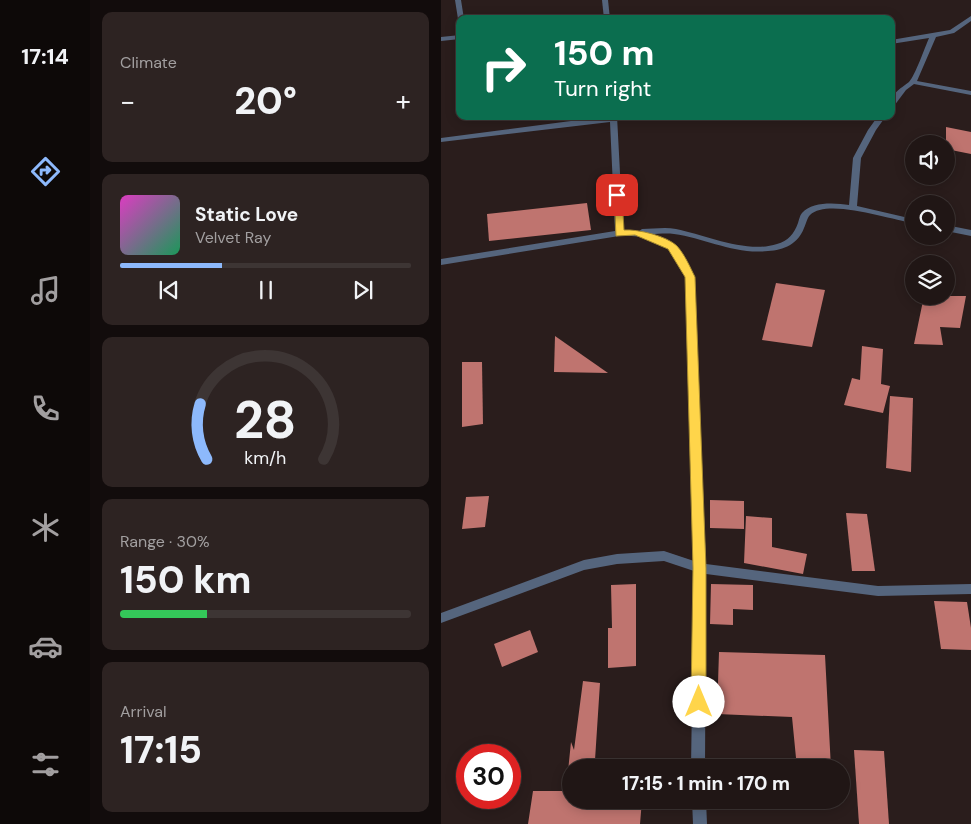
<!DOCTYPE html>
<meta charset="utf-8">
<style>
body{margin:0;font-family:"DM Sans",sans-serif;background:#2d2322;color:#f1f3f6;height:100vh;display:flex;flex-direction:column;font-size:19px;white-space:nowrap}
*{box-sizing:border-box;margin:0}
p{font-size:16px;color:#a29fa0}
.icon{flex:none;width:28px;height:28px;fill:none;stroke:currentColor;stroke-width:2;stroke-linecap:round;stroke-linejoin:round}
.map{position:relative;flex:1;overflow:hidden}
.details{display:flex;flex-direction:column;gap:12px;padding:12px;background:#120c0c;width:351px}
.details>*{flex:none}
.hud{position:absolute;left:15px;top:15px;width:439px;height:105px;border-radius:10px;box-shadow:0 2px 12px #0003,0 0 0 1px #3d3534;background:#0b6e4f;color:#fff;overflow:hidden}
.fabs{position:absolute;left:464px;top:135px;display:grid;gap:10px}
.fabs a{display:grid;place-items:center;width:50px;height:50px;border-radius:50%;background:#201615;box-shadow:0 2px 12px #0003,0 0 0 1px #3d3534;font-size:25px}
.speed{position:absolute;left:15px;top:744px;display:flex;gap:10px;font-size:25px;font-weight:700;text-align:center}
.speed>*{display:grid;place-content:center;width:65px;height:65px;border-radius:50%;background:#201615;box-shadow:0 2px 12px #0003,0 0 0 1px #3d3534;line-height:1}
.speed .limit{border:8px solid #d22;background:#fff;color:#111}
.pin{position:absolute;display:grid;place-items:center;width:42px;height:42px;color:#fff;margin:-21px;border-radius:10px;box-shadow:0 2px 8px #0006}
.me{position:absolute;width:55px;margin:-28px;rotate:0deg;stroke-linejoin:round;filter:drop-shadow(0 0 4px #0008)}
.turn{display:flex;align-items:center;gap:18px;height:105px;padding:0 15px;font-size:22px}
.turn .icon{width:65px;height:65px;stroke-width:2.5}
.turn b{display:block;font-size:35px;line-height:42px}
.big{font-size:38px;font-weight:800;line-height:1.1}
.details .card{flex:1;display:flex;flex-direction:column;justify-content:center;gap:8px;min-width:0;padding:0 18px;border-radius:10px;background:#2d2322}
.details .dial{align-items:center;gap:0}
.dial svg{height:130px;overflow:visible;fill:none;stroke:#3d3534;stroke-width:7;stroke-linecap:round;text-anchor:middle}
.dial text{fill:#f1f3f6;stroke:none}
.song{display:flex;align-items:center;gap:15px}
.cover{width:60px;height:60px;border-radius:8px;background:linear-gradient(135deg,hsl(310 70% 55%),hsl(150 70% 35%))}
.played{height:5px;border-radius:2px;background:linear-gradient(90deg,#8db9fc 35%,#3d3534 35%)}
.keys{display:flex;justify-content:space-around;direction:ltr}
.heat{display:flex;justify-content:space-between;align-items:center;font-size:28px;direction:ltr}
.charge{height:8px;border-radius:4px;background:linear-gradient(90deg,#34c759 30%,#3d3534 0)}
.trip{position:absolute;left:121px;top:759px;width:288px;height:50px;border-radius:25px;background:#201615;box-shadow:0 2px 12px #0003,0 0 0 1px #3d3534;font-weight:800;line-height:50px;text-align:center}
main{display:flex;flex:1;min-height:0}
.tab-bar{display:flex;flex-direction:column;width:90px;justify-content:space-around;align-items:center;background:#0d0908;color:#a29fa0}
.tab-bar .icon{width:35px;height:35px}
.tab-bar .on{color:#8db9fc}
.tab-bar b{font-size:22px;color:#f1f3f6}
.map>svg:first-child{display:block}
.building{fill:#bf746f}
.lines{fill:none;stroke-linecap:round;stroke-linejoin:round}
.minor{fill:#55657d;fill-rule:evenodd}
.route{fill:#ffd54a;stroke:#a68a30}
</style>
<main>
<nav class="tab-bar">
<b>17:14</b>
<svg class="icon on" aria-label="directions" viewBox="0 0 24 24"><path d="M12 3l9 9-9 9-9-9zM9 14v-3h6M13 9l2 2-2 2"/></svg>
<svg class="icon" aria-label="music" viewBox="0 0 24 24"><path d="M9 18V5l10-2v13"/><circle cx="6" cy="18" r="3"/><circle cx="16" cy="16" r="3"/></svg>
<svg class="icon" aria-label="phone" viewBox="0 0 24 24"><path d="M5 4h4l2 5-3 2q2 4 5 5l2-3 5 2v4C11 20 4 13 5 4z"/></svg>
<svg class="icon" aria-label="climate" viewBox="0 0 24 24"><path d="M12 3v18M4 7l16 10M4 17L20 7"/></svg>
<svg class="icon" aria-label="car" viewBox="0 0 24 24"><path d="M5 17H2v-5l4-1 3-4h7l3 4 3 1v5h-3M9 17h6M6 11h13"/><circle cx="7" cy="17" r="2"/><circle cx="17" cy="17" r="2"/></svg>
<svg class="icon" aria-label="filters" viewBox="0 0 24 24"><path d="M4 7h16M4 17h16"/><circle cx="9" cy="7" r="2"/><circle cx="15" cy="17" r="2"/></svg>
</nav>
<section class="details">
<div class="card"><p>Climate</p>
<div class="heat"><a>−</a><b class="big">20°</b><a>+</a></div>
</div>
<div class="card">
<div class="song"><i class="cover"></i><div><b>Static Love</b><p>Velvet Ray</p></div></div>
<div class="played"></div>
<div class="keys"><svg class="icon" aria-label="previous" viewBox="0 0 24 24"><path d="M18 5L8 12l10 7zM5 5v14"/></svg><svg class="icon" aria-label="pause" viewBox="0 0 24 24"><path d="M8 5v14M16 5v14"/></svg><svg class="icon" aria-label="next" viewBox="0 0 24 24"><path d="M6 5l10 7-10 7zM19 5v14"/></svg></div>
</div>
<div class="card dial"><svg viewBox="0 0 100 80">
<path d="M14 69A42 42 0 1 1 86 69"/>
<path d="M14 69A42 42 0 0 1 10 35" stroke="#8db9fc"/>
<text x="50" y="56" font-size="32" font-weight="700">28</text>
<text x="50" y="72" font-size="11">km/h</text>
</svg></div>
<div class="card"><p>Range · 30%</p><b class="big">150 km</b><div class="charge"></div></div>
<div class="card"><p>Arrival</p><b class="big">17:15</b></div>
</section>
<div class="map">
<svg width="530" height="824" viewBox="0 0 530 824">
<rect width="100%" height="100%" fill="#2a1d1c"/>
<g class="building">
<polygon points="505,127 530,132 530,154 505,149"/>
<polygon points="146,203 150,230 48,241 46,214"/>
<polygon points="335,283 384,290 371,347 321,340"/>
<polygon points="483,296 525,296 519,328 499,327 502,345 473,344"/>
<polygon points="114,336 167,373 113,372"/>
<polygon points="421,346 442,349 440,384 449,386 442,413 403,405 411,378 419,380"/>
<polygon points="21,362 41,362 42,424 21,427"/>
<polygon points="449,396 472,398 470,472 445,468"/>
<polygon points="48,496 44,527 21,529 25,497"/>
<polygon points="269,500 303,501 303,529 269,528"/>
<polygon points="405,513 426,514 434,571 411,571"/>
<polygon points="305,516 331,518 331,547 366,554 362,574 303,563"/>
<polygon points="195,584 195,666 167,668 167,628 171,628 170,585"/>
<polygon points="270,584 312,585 312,610 292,609 292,625 269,624"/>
<polygon points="493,601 526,602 530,628 530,650 500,649"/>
<polygon points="89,630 97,652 61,667 53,644"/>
<polygon points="278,652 384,655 390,768 356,768 351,717 276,714"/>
<polygon points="142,681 159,683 154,760 160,760 159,768 130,768 130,800 201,800 199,824 87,824 92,791 125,791 130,742 133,750"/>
<polygon points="413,750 443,751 448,824 418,824"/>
</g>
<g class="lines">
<g class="minor">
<polygon points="14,0 20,0 23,19 19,19 19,21 17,19"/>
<polygon points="161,0 167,0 169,19 163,19"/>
<path d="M530,16V21L513,33L495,37L476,81L530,91V95L473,84L465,90L453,106H450C450,93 459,89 468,82C474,76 484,47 488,38L450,44V40L509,30Z"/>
<polygon points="19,35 19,39 0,41 0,37"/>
<path d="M168,116H176L182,230L197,232L201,229C212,229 224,227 235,229C265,235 306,254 336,244C347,241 353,234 357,223C358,220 359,215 361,213C371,201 395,203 408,205L412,158L427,130L437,116H445L435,130L420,158L416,206L472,219V223C450,220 387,198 369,215C366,218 365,224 363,228C357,244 343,250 327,251C294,255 264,238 233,234C225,233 217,234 210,234C236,242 243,253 253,277L265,564L437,586L530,584V594L437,596L265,574L264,768H250L253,571L223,561L176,564L143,570L0,623V613L143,560L176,554L223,551L253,561L245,277C241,268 238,259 231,252C219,238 195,235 178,236L0,265V259L174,231L169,122L0,142V138Z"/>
<polygon points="505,225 530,230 530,236 505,231"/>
<polygon points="251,800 265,800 266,824 252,824"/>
</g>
</g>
<path class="route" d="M173,193L181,195L183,230C197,229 226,236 236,246C244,255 249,267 254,277L265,568V702L263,707L258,709L252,707L250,702L252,568L244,277L227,249L194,235L175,236Z"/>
</svg>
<div class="fabs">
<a><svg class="icon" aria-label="sound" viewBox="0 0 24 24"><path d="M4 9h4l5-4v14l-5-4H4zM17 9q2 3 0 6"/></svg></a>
<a><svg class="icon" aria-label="search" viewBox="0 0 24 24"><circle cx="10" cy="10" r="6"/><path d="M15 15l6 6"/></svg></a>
<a><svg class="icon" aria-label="layers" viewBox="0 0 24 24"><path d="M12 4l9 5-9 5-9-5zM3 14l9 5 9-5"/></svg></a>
</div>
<div class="speed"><div class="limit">30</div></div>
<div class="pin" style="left:176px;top:195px;background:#d93025"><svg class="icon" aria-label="arrive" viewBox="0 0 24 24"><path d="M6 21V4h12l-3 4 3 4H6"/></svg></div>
<svg class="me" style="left:258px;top:702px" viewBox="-20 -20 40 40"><circle r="19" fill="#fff"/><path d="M0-13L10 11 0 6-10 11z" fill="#ffd54a"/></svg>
<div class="trip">17:15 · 1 min · 170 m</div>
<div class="hud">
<div class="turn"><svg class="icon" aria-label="right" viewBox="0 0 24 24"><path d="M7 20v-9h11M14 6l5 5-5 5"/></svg><div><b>150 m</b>Turn right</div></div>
</div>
</div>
</main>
